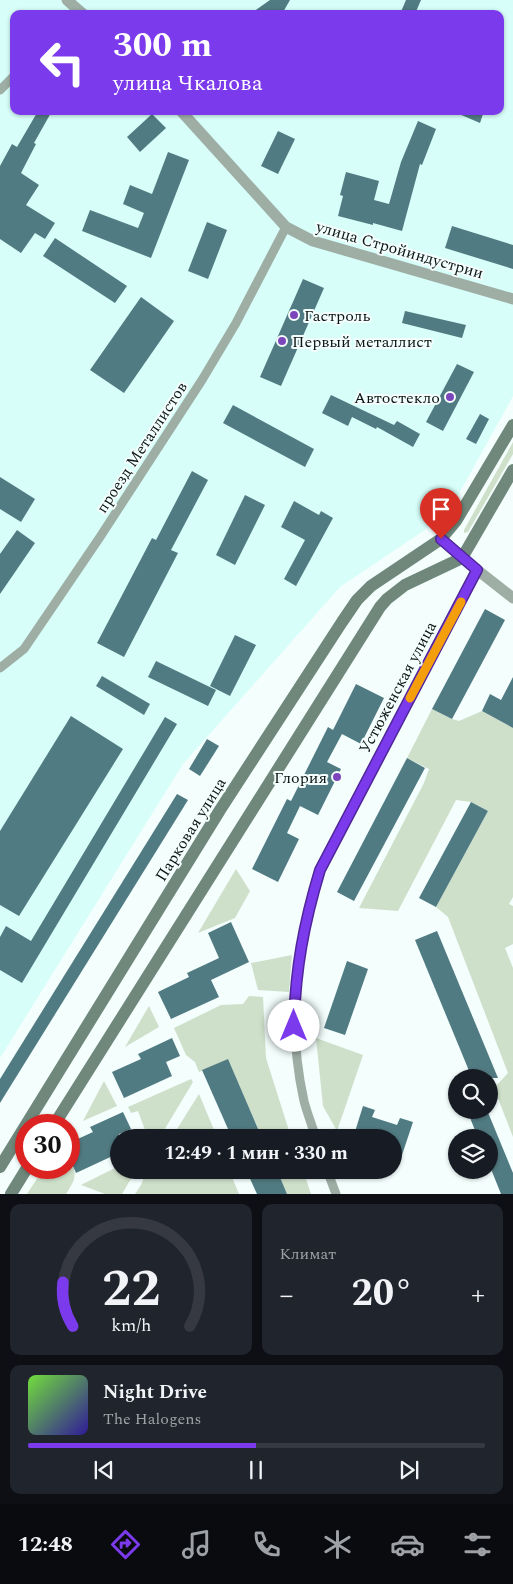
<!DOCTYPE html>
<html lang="ru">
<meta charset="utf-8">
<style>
body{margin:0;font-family:Spectral,serif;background:#20242c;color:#f1f3f6;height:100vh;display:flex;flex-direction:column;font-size:19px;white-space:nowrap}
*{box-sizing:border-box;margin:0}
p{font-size:16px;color:#9ea1a6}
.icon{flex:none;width:28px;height:28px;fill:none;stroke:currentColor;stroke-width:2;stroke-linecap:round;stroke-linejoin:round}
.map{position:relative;height:1194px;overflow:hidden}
.drawer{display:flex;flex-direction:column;gap:10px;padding:10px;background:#0d0f14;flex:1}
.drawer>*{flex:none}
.hud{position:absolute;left:10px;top:10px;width:494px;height:105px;border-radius:10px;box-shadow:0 1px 4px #0004;background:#7c3aed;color:#fff;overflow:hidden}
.tools{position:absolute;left:448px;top:1069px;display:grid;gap:10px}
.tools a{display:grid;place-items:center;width:50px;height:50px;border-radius:50%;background:#171b24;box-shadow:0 1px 4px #0004;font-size:25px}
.speed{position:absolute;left:15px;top:1114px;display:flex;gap:10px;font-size:25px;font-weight:700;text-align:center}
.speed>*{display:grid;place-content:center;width:65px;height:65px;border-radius:50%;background:#171b24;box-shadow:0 1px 4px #0004;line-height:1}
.speed .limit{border:8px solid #d22;background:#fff;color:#111}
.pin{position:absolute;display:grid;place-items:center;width:42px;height:42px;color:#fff;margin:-51px -21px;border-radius:50% 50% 50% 0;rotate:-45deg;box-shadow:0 0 5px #0007}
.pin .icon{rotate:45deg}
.me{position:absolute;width:55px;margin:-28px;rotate:0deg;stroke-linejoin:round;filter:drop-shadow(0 0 4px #0008)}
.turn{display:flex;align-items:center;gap:18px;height:105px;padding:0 20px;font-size:22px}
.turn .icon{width:65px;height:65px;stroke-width:2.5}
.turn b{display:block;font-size:35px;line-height:42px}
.big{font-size:38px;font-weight:700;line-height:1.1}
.drawer .card{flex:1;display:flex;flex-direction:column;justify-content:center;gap:8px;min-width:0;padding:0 18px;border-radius:10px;background:#20242c}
.drawer .dial{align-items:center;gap:0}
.dial svg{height:130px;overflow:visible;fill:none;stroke:#363941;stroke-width:7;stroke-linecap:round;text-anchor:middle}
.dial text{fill:#f1f3f6;stroke:none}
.song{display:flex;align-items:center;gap:15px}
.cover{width:60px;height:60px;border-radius:8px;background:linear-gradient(135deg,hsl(100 70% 55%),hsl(250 70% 35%))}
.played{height:5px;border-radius:2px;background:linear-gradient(90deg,#7c3aed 50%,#363941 50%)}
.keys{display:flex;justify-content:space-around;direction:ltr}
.heat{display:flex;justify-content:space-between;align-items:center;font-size:28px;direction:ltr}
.drawer .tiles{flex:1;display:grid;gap:10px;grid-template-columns:1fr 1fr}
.card:last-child{grid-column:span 2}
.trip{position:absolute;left:110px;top:1129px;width:292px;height:50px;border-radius:25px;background:#171b24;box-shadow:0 1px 4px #0004;font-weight:700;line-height:50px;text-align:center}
.menu{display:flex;height:80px;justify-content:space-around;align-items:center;background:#090b0e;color:#9ea1a6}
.menu .icon{width:35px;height:35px}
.menu .selected{color:#7c3aed}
.menu b{font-size:22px;color:#f1f3f6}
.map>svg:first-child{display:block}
.built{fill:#d7fef9;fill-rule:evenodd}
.green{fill:#cee0ca}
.building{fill:#517b82}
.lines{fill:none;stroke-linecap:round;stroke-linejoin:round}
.minor{stroke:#9eaea5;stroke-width:9}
.tertiary{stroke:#9eaea5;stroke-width:11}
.secondary{stroke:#70887c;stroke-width:12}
.route-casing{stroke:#51269a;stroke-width:12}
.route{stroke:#7c3aed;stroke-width:9}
.slow{stroke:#f59e0b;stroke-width:9}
.poi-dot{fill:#7d45bb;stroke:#f3fefd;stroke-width:2}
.labels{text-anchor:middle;stroke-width:4;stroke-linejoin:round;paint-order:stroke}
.street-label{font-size:16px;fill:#0b1514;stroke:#f3fefd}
.poi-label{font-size:16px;fill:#0b1514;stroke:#f3fefd;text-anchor:start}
</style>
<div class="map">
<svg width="513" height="1194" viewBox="0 0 513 1194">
<rect width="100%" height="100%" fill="#f3fefd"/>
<path class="built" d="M0,0H513V396L447,515L340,587L183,764L0,1058ZM14,14H500V111H14Z"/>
<g class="green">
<polygon points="513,442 513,454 468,532 464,533 464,530"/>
<polygon points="432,709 452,719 459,721 482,711 513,728 513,897 509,904 513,906 513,944 505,948 513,968 513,1137 494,1088 508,1073 448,917 436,907 488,811 471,802 456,800 398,911 359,908 424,783 429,769 407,758"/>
<polygon points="236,869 250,891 235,918 198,933"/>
<polygon points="292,955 289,992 258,990 251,963"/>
<polygon points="249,996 263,997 266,1058 291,1137 262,1137 228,1060 199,1072 195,1062 186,1055 174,1028 221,1005 243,1004"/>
<polygon points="149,1006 159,1027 125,1047"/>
<polygon points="316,1038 363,1055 337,1131 323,1106"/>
<polygon points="191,1079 193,1082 160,1137 142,1137 145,1130 138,1111 131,1113 128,1107"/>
<polygon points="104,1081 117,1106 83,1121"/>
<polygon points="199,1094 217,1137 172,1137"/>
<path d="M69,1157C77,1175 77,1177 66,1194H27L44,1168H69Z"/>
<polygon points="119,1166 119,1170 136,1170 122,1194 105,1194 81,1185"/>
<polygon points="147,1170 229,1170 239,1194 135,1194 141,1185"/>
<polygon points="277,1170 303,1170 311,1194 287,1194"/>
</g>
<g class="building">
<polygon points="270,0 290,0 282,14 250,14"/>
<polygon points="406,0 421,0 415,14 400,14"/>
<polygon points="38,111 52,111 34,143 36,144 21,173 39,185 26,205 55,223 45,239 35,233 21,253 0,239 0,166 12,144 17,147"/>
<polygon points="452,111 484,111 480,123"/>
<polygon points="152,114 166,128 140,152 127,137"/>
<polygon points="418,121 436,129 422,165 420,164 402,231 373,223 373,225 338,216 343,196 340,195 346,172 379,181 374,200 389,204 401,162"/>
<polygon points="278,131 295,139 278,174 261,166"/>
<polygon points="168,152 189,160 151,258 82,231 90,210 138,228 144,213 123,204 130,185 152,194"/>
<polygon points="207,222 227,230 208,279 188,271"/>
<polygon points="452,226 513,245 513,269 445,248"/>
<polygon points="55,238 127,286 115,303 43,256"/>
<polygon points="303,279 324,288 281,386 260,377"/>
<polygon points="141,297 174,321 124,393 90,370"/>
<polygon points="405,311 466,325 462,338 402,323"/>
<polygon points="457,364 474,372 443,431 426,422"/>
<polygon points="331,395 394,425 397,421 420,434 413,447 377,427 376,429 352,417 348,426 322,413"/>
<polygon points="233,405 314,449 305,467 223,423"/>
<polygon points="480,414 489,419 476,444 466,439"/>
<polygon points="192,471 208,480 171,550 178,553 124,657 97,643 152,538 156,540"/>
<polygon points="0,477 35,499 21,522 0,509"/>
<polygon points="245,495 265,505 235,565 216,555"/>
<polygon points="294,501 319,515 321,511 333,518 296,586 284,579 305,540 281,527"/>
<polygon points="17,530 35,543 0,594 0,554"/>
<polygon points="485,609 505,620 452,719 432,709"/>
<polygon points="235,635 256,645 230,696 210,686"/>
<polygon points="156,661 216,690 208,706 148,677"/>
<polygon points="102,676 150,704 144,715 96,686"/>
<polygon points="513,677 513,728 482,711 490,694 501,700"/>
<polygon points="356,684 384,698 361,744 342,734 327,762 341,769 318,815 300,806 287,833 299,839 278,882 252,869 287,799 291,801 328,727 333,730"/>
<polygon points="71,716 123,749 19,916 0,905 0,831"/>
<polygon points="165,717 177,724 22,983 0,970 0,937 6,926 31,941"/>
<polygon points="207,739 219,746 200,776 189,769"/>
<polygon points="407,758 425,768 354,901 337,892"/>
<polygon points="177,794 188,800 0,1103 0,1079"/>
<polygon points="471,802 488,811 436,907 419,898"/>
<polygon points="231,922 249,962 211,980 219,997 171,1019 158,992 189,977 187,973 219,958 208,933"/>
<polygon points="437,931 498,1078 472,1078 415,940"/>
<polygon points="347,961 368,969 345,1035 324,1028"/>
<polygon points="172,1038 180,1056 166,1062 172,1076 124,1098 112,1072 141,1059 138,1054"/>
<polygon points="228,1059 262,1138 232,1138 202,1070"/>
<polygon points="363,1106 375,1110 372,1117 397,1125 400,1118 413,1122 401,1158 394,1156 394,1138 353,1138"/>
<polygon points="467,1110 487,1110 513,1173 513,1194 501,1194 489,1164 489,1138 478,1138"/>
<polygon points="123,1112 131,1129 119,1134 119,1153 76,1173 69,1157 69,1143 93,1132 90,1127"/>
<polygon points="246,1170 277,1170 287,1194 257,1194"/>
</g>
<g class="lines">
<g class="minor">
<polyline points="0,90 14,76"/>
<polyline points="0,668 24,649 100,537 202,380 236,323 286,227"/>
<path d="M316,1138C312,1125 307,1113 304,1101C286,1020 296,947 320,870L477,571"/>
<polyline points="327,1170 336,1194"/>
</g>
<g class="tertiary">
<polyline points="67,0 83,14"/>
<polyline points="181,111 286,227 313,241 513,299"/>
<polyline points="441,539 462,558 513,598"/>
</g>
<g class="secondary">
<polyline points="54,1125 380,607 387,599 405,585 462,558 513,470"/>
<polyline points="0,1167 220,810 342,622 357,600 371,586 441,539 456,521 513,425"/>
<polyline points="11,1194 27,1168"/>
</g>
</g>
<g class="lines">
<g class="route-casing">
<path id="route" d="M294,1026C295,970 304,923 320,870L477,570L441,539"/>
</g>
<use href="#route" class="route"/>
<polyline class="slow" points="410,698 461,602"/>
</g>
<g class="poi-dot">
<circle cx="294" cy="315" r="5"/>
<circle cx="282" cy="341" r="5"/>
<circle cx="450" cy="397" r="5"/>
<circle cx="337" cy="777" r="5"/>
</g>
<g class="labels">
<g class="street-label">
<text transform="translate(400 249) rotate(16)" y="6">улица Стройиндустрии</text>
<text transform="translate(141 447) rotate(-57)" y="6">проезд Металлистов</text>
<text transform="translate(397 687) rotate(-62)" y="6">Устюженская улица</text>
<text transform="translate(190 829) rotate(-58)" y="6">Парковая улица</text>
</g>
<g class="poi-label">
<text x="304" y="321">Гастроль</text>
<text x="292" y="347">Первый металлист</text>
<text x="440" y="403" text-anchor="end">Автостекло</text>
<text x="327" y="783" text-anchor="end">Глория</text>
</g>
</g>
</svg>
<div class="tools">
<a><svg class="icon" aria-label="search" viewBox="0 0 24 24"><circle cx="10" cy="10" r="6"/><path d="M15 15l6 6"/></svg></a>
<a><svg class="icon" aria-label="layers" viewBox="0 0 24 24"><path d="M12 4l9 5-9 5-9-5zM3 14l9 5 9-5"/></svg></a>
</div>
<div class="speed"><div class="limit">30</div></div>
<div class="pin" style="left:441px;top:539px;background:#d93025"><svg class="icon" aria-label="arrive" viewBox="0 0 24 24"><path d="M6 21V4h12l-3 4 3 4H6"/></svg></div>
<svg class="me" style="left:294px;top:1026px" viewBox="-20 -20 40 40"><circle r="19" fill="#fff"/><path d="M0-13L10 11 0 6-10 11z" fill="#7c3aed"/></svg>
<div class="trip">12:49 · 1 мин · 330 m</div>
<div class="hud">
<div class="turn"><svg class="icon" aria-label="left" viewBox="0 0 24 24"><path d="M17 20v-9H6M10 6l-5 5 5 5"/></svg><div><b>300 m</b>улица Чкалова</div></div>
</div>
</div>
<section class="drawer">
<div class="tiles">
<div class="card dial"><svg viewBox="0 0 100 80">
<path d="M14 69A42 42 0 1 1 86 69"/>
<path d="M14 69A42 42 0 0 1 8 42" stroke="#7c3aed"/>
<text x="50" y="56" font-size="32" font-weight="700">22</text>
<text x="50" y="72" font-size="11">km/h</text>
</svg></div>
<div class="card"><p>Климат</p>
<div class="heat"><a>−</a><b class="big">20°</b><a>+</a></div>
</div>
<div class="card">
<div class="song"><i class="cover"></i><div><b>Night Drive</b><p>The Halogens</p></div></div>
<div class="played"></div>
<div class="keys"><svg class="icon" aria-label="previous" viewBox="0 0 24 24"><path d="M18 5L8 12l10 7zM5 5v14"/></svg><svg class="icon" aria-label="pause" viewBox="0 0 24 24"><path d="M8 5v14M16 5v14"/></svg><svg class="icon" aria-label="next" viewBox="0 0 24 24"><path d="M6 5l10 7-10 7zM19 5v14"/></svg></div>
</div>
</div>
</section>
<nav class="menu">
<b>12:48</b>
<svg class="icon selected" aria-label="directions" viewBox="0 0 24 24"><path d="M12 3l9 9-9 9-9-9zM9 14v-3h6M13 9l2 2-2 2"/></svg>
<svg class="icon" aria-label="music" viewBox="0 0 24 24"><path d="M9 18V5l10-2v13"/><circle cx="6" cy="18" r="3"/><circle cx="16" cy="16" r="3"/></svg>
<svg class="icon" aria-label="phone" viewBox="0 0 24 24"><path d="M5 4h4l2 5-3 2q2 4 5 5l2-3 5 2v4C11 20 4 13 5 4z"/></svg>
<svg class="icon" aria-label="climate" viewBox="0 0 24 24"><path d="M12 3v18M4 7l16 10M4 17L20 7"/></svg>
<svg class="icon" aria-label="car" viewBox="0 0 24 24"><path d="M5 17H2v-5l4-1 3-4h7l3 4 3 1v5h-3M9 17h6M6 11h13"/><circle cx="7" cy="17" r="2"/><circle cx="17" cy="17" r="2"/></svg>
<svg class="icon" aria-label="filters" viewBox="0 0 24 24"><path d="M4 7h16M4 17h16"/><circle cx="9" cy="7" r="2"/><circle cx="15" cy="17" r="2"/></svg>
</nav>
